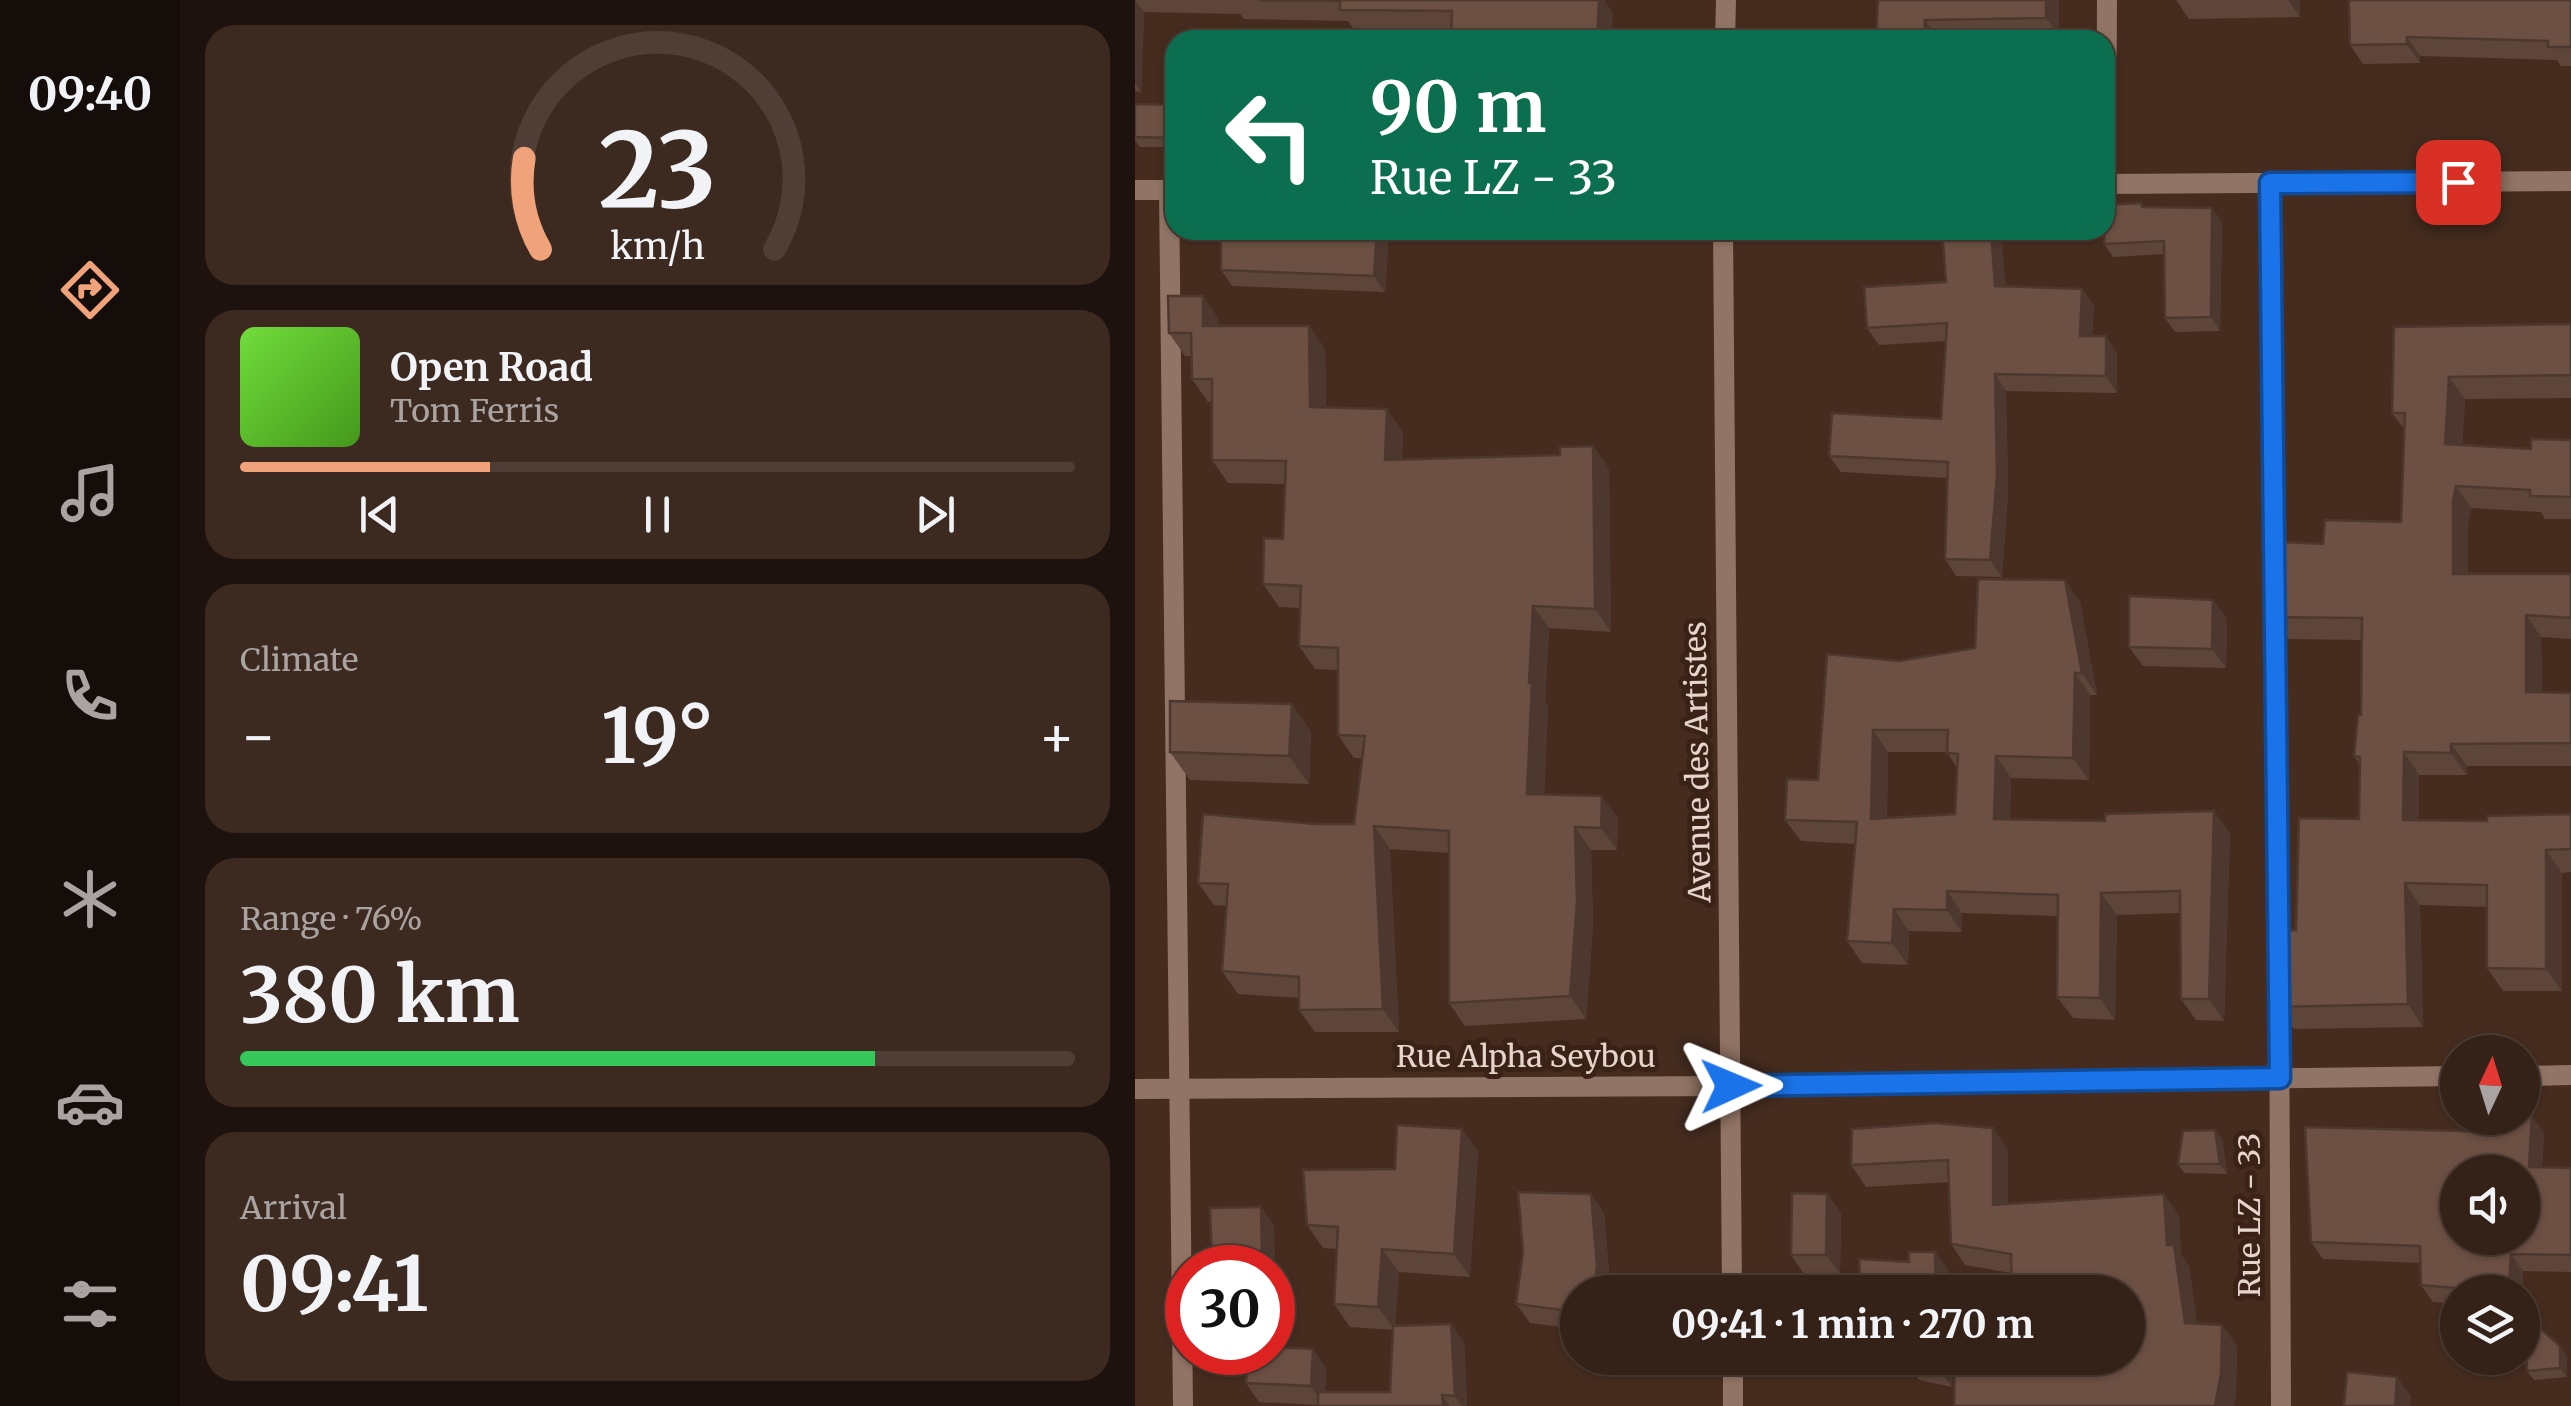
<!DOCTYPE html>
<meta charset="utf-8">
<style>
body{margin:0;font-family:Merriweather,serif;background:#3c2920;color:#f1f3f6;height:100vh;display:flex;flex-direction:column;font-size:38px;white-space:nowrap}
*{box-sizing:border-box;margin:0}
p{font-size:32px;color:#a9a3a1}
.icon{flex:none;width:55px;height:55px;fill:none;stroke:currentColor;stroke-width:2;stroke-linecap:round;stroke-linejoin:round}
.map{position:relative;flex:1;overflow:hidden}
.panel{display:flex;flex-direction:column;gap:25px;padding:25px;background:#1d120d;width:955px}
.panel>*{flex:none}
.hud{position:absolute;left:30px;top:30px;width:950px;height:210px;border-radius:30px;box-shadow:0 2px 8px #0004,0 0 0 2px #4e3e36;background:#0b6e4f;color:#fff;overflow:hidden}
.needle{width:65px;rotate:4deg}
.tools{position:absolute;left:1305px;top:1035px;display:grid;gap:20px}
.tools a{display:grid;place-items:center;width:100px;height:100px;border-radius:50%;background:#342117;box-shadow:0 2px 8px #0004,0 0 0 2px #4e3e36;font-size:50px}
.speed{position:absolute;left:30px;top:1245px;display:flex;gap:20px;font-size:50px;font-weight:700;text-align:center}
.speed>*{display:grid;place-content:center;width:130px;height:130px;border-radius:50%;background:#342117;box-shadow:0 2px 8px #0004,0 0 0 2px #4e3e36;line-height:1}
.speed .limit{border:15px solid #d22;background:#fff;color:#111}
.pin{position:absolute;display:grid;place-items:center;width:85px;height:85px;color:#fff;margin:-42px;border-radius:20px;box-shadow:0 5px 15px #0006}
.me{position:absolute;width:110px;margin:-55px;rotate:89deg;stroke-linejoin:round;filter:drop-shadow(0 0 8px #0008)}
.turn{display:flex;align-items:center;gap:35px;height:210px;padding:0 40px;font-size:45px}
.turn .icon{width:130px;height:130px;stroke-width:2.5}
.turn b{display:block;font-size:70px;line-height:85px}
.big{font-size:75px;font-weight:700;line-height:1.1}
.panel .card{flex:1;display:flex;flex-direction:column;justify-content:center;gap:15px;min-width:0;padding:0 35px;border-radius:30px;background:#3c2920}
.panel .dial{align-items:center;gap:0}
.dial svg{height:260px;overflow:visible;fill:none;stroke:#4e3e36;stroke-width:7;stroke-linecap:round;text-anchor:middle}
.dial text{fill:#f1f3f6;stroke:none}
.song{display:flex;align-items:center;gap:30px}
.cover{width:120px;height:120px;border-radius:15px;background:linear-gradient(135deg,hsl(100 70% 55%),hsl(100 70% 35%))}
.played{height:10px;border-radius:5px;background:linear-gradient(90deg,#f0a27a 30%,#4e3e36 30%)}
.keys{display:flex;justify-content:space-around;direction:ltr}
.heat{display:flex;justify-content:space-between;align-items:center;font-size:55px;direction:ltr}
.charge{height:15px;border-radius:8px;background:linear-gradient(90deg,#34c759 76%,#4e3e36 0)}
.trip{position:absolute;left:425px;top:1275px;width:585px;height:100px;border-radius:50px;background:#342117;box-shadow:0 2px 8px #0004,0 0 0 2px #4e3e36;font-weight:700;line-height:100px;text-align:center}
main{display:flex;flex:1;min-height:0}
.dock{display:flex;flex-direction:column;width:180px;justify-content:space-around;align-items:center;background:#150d09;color:#a9a3a1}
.dock .icon{width:70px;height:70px}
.dock .on{color:#f0a27a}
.dock b{font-size:45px;color:#f1f3f6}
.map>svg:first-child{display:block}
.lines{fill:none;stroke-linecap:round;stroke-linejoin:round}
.minor{stroke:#917465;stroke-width:20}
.tertiary{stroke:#917465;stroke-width:20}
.wall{fill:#5d453a;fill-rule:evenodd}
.shaded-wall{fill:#4c382f}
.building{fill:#6c5043;stroke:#4c382f;stroke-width:2.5;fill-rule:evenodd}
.route-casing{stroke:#114b97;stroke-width:25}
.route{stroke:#1a73e8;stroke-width:18}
.labels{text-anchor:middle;stroke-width:10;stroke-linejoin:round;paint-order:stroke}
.street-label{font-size:30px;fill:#e6d5cd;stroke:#3a2216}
</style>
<main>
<nav class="dock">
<b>09:40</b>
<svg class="icon on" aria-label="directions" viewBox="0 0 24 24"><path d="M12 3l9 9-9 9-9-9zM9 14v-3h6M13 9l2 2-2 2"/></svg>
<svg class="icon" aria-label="music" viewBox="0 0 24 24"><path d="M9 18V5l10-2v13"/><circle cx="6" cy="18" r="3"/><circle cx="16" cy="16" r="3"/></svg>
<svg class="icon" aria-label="phone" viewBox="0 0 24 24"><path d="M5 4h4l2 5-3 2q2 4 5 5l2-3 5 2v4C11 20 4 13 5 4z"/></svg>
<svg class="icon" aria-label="climate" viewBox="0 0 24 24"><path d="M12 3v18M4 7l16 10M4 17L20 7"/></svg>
<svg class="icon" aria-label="car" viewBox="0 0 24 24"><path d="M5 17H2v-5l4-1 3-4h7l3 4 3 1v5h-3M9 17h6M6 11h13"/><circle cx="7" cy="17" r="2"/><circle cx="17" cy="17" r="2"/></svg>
<svg class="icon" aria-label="filters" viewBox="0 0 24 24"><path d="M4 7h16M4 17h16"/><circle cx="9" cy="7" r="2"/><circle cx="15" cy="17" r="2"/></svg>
</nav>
<section class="panel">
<div class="card dial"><svg viewBox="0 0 100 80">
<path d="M14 69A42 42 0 1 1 86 69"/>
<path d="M14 69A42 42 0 0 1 9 41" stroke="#f0a27a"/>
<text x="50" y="56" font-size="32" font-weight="700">23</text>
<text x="50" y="72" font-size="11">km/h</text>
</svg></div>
<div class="card">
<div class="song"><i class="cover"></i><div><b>Open Road</b><p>Tom Ferris</p></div></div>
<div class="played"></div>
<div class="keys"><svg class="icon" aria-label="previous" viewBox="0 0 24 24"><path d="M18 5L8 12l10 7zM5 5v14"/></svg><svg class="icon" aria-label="pause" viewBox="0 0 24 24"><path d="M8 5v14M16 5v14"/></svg><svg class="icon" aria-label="next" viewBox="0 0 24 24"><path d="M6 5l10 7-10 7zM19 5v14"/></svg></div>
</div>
<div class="card"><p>Climate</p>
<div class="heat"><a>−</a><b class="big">19°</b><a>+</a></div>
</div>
<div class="card"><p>Range · 76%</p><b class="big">380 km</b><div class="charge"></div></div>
<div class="card"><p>Arrival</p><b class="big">09:41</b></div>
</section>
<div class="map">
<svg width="1436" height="1406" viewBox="0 0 1436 1406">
<rect width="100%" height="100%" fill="#452c1f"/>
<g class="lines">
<g class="minor">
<polyline points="1135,183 1143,954"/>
<polyline points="970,184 1436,181"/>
<polyline points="971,184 972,0"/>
<polyline points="0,190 40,190"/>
<polyline points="34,190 48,1406"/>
<polyline points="1144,983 1146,1406"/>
<polyline points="1388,1076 1436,1075"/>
<polyline points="0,1089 596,1086 1322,1076"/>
</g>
<g class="tertiary">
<polyline points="590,40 591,0"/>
<polyline points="588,230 597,1292"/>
<polyline points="598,1358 598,1406"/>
</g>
</g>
<g class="wall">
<polygon points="0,0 469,0 478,14 316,30 219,29 213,21 109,19 105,14 9,12 6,92 0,91"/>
<polygon points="743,0 924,0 924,36 803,40 741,40"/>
<polygon points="1041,0 1165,0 1165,17 1054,19"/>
<polygon points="1436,0 1436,66 1426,66 1422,60 1285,56 1285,63 1228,64 1215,45"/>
<polygon points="0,104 40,105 40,147 5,147 0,140"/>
<polygon points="1006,203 1009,207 1087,222 1085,331 1040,332 1030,318 1029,254 978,257 969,244"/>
<polygon points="86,230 254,230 250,292 97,286 86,270"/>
<polygon points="866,230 870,286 947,289 959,305 957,336 982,353 982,393 871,391 873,491 867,577 821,576 810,559 812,478 706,472 694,456 806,419 811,341 744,345 732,328 811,282"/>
<polygon points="84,319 84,326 174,326 190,349 191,407 268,432 267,459 425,455 458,446 474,469 476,632 414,628 410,702 413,706 409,794 483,818 482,850 456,850 458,925 451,1019 330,1026 314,1003 314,853 255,849 264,1032 180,1032 164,1010 164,998 103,994 87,971 92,906 79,905 63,883 180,824 219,824 228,758 219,758 203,735 203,670 180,669 164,646 165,608 144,607 128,584 148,539 150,484 93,483 77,460 77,401 73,402 57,379 56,356 50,356 34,333"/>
<polygon points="1436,324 1436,398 1330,399 1327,445 1396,449 1436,440 1436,519 1410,519 1406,512 1336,508 1333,524 1333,574 1436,574 1436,639 1406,637 1407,692 1436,693 1436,766 1332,766 1332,775 1284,775 1284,820 1352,821 1436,814 1436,872 1427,873 1427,991 1368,991 1352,968 1352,907 1285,905 1288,1027 1159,1029 1143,1007 1161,930 1224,819 1225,764 1219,756 1226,715 1227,640 1154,639 1138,617 1144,577 1188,544 1266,522 1270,430 1257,413 1259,327"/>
<polygon points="1078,600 1092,619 1091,668 1008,666 994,647"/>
<path d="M945,602L962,695H955L954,780L876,778L875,819L1095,833L1089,1021L1061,1020L1046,999L1045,913L982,915L980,1020L938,1018L922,997L923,916L827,913V932L774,931L773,965L727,963L712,941L720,844L666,841L650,820L683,780L764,661L840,648ZM753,752H812L822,768L820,814L752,818Z"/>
<polygon points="157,704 176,732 174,784 55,780 35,752"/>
<polygon points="858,1128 873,1150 873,1204 1044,1215 1046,1255 1054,1266 1062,1324 1087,1325 1102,1346 1101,1394 1099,1406 819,1406 879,1360 876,1273 830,1265 816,1244 814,1182 731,1187 716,1165"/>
<polygon points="327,1129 343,1152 335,1277 264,1272 260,1326 329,1342 332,1406 183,1406 183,1405 124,1402 111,1383 191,1368 190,1392 255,1392 258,1330 215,1327 199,1304 202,1249 188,1248 172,1225"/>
<polygon points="1080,1130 1087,1139 1092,1174 1049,1173 1043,1164"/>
<polygon points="1409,1133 1407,1167 1436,1168 1436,1272 1388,1271 1387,1292 1322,1292 1322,1304 1298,1302 1286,1285 1286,1263 1188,1259 1176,1242"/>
<polygon points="692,1194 706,1213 705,1274 669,1274 656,1255"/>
<polygon points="126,1207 139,1226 140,1276 138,1276 138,1268 83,1268 77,1258"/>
<polygon points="469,1213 475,1284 474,1292 442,1292 442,1329 395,1323 381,1304"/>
<polygon points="1432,1356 1432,1377 1399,1380 1392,1371"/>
<polygon points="756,1358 816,1358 817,1387 784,1380 771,1359"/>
</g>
<g class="shaded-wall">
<polygon points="0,0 9,12 6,92 0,83"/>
<polygon points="464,0 469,0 478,14 477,40 462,40"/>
<polygon points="911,0 924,0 924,36 911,18"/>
<polygon points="1153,0 1165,0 1165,17"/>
<polygon points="790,20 803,39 803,40 789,40"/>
<polygon points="1272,37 1285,56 1285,63 1272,44"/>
<polygon points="1077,208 1087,222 1085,331 1076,317"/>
<polygon points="242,230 254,230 250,292 239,276"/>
<polygon points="856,230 866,230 872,302 860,286"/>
<polygon points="947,289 959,305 956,353 945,336"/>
<polygon points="68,296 84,319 84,349 68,326"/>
<polygon points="174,326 190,349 191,429 175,407"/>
<polygon points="971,336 982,353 982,393 971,376"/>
<polygon points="860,374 871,391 873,491 867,577 855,560"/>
<polygon points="1314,377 1330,399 1326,466 1310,444"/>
<polygon points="252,409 268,432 266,482 250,460"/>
<polygon points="458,446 474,469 476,632 460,609"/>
<polygon points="1321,486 1336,508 1333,524 1333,596 1318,574 1318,501"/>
<polygon points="930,580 945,602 962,695 947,673"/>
<polygon points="1078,600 1092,619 1091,668 1077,649"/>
<polygon points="398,606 414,628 410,702 413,706 408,817 392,794 394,683"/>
<polygon points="1391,615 1406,637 1407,714 1391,692"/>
<polygon points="940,673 955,695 954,780 938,758"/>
<polygon points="157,704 176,732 174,784 154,756"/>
<polygon points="738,730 753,752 751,841 736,819"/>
<polygon points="1316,744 1332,766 1332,775 1316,753"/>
<polygon points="1269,752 1284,775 1284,842 1268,820"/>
<polygon points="861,756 876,778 874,841 859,819"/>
<polygon points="467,796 483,818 482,850 466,828"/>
<polygon points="1079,811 1095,833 1089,1021 1074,999"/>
<polygon points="239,826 255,849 264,1032 248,1009"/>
<polygon points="440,827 456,850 458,925 451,1019 435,996"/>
<polygon points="1411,850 1427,873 1427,991 1411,969"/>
<polygon points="1270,883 1285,905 1288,1027 1273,1004"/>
<polygon points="812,891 827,913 827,932 812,910"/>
<polygon points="966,893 982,915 980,1020 965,998"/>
<polygon points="759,909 774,931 773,965 757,943"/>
<polygon points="1397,1116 1409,1133 1406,1184 1394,1167"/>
<polygon points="858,1128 873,1150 873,1226 858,1205"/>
<polygon points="327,1129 343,1152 335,1277 319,1254"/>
<polygon points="1080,1130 1087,1139 1092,1174 1085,1164"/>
<polygon points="456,1194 469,1213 475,1284 474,1292 459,1292"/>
<polygon points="692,1194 706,1213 705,1274 691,1255"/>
<polygon points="1029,1194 1044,1215 1046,1255 1054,1266 1065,1344 1050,1323 1032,1245"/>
<polygon points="126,1207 139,1226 140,1276 138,1273 138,1268 134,1268 127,1257"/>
<polygon points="247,1249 264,1272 260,1330 243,1307"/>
<polygon points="800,1252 814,1271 814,1292 801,1292"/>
<polygon points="1376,1254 1388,1271 1387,1292 1380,1292 1374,1285"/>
<polygon points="316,1324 329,1342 332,1406 327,1406 320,1396"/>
<polygon points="1087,1325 1102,1346 1101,1394 1099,1406 1080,1406"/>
<polygon points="1425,1346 1432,1356 1432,1377 1425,1368"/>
<polygon points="178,1349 191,1368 189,1405 176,1386"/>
<polygon points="803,1358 816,1358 817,1387 803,1368"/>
<polygon points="1262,1377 1276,1396 1275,1406 1260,1406"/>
<polygon points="307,1395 315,1406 308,1406"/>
</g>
<g class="building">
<polygon points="123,0 464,0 462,40 316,40 317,11 205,10 205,1"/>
<polygon points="743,0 911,0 911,18 790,20 789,40 741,40"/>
<polygon points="1214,0 1436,0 1436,47 1413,47 1413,41 1272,37 1272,44 1215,45"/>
<polygon points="0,104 40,105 40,138 0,137"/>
<polygon points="1006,203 1007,207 1077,208 1076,317 1030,318 1029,241 969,244 970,205"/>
<polygon points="86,230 242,230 239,276 86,270"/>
<polygon points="807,230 856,230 860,286 947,289 945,336 971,336 971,376 860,374 862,475 855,560 810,559 813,462 694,456 697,413 806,419 812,323 732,328 729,287 811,282"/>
<polygon points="33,296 68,296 68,326 174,326 175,407 252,409 250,460 425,455 425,447 458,446 460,609 398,606 394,683 397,683 392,794 467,796 466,828 440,827 442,902 435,996 314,1003 314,831 239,826 248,1009 164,1010 164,977 87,971 93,884 63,883 68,814 180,824 219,824 230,736 203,735 203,648 164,646 166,586 128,584 129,538 148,539 151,461 77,460 77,379 57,379 56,333 34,333"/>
<polygon points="1436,324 1436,375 1314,377 1310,444 1396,449 1396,439 1436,440 1436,497 1395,496 1395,490 1321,486 1318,501 1318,574 1436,574 1436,618 1391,615 1391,692 1436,693 1436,743 1316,744 1316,753 1269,752 1268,820 1352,821 1352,816 1436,814 1436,849 1411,850 1411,969 1352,968 1352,885 1270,883 1273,1004 1143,1007 1140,931 1161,930 1164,818 1224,819 1225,757 1219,756 1223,715 1226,715 1227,618 1138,617 1138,577 1144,577 1147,542 1188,544 1190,520 1266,522 1270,413 1257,413 1259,327"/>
<path d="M843,579L930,580L947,673H940L938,758L861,756L859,819L970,821V814L1079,811L1074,999H1046L1045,891L966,893L965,998L922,997L923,895L812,891V910L759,909L757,943L712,941L722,822L650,820L652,779L683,780L692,654L764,661L840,648ZM738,730H813L812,753L823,754L820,814L736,819Z"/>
<polygon points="994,596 1078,600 1077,649 994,647"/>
<polygon points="35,701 157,704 154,756 35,752"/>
<path d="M1388,1116H1397L1394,1167L1436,1168V1255L1376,1254L1374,1285L1357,1283L1366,1292L1286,1285L1285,1246L1176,1242L1170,1127L1365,1132V1118H1388ZM1322,1172H1388V1238H1322Z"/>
<polygon points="800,1123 858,1128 858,1205 1029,1194 1032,1245 1039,1245 1050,1323 1087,1325 1086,1373 1080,1406 819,1406 820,1365 879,1360 879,1358 992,1358 992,1292 877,1292 876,1254 816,1244 813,1160 716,1165 717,1129"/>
<polygon points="262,1125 327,1129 319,1254 247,1249 243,1307 199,1304 203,1227 172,1225 168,1170 260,1169"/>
<polygon points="1080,1130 1085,1164 1043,1164 1048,1131"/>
<polygon points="383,1192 456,1194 462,1265 459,1292 442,1292 442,1312 381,1304 388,1251"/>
<polygon points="657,1193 692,1194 691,1255 656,1255"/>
<polygon points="126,1207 127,1257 77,1258 75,1208"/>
<polygon points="774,1252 800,1252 801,1292 726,1292 724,1259 774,1262"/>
<polygon points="1390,1315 1425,1346 1425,1368 1392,1371"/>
<polygon points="316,1324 320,1396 307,1395 308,1406 183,1406 183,1392 255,1392 258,1326"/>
<polygon points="138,1347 178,1349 176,1386 111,1383 112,1352 138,1352"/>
<polygon points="771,1358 803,1358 803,1368 770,1361"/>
<polygon points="1212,1372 1262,1377 1260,1406 1209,1406"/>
</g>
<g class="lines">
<g class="route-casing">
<polyline id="route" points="596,1086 1145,1078 1135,183 1323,182"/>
</g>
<use href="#route" class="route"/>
</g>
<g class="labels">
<g class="street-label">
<text transform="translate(563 762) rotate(-91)" y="10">Avenue des Artistes</text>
<text x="391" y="1067">Rue Alpha Seybou</text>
<text transform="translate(1115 1215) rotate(-90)" y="10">Rue LZ - 33</text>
</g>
</g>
</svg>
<div class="tools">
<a><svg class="needle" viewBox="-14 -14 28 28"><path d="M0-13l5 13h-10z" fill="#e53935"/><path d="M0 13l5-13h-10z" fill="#a9a3a1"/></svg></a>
<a><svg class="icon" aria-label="sound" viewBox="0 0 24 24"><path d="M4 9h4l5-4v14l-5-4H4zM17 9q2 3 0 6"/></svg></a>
<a><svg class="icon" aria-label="layers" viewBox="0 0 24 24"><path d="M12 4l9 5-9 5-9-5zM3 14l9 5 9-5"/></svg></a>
</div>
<div class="speed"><div class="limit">30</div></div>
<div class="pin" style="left:1323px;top:182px;background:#d93025"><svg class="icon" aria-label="arrive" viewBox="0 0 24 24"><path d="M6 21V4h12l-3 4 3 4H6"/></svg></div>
<svg class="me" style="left:596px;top:1086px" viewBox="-20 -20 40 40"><path d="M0-17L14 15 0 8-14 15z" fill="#1a73e8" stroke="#fff" stroke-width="4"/></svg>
<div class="trip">09:41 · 1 min · 270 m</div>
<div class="hud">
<div class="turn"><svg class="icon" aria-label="left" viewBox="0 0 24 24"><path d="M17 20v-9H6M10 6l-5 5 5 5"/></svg><div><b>90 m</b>Rue LZ - 33</div></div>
</div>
</div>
</main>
